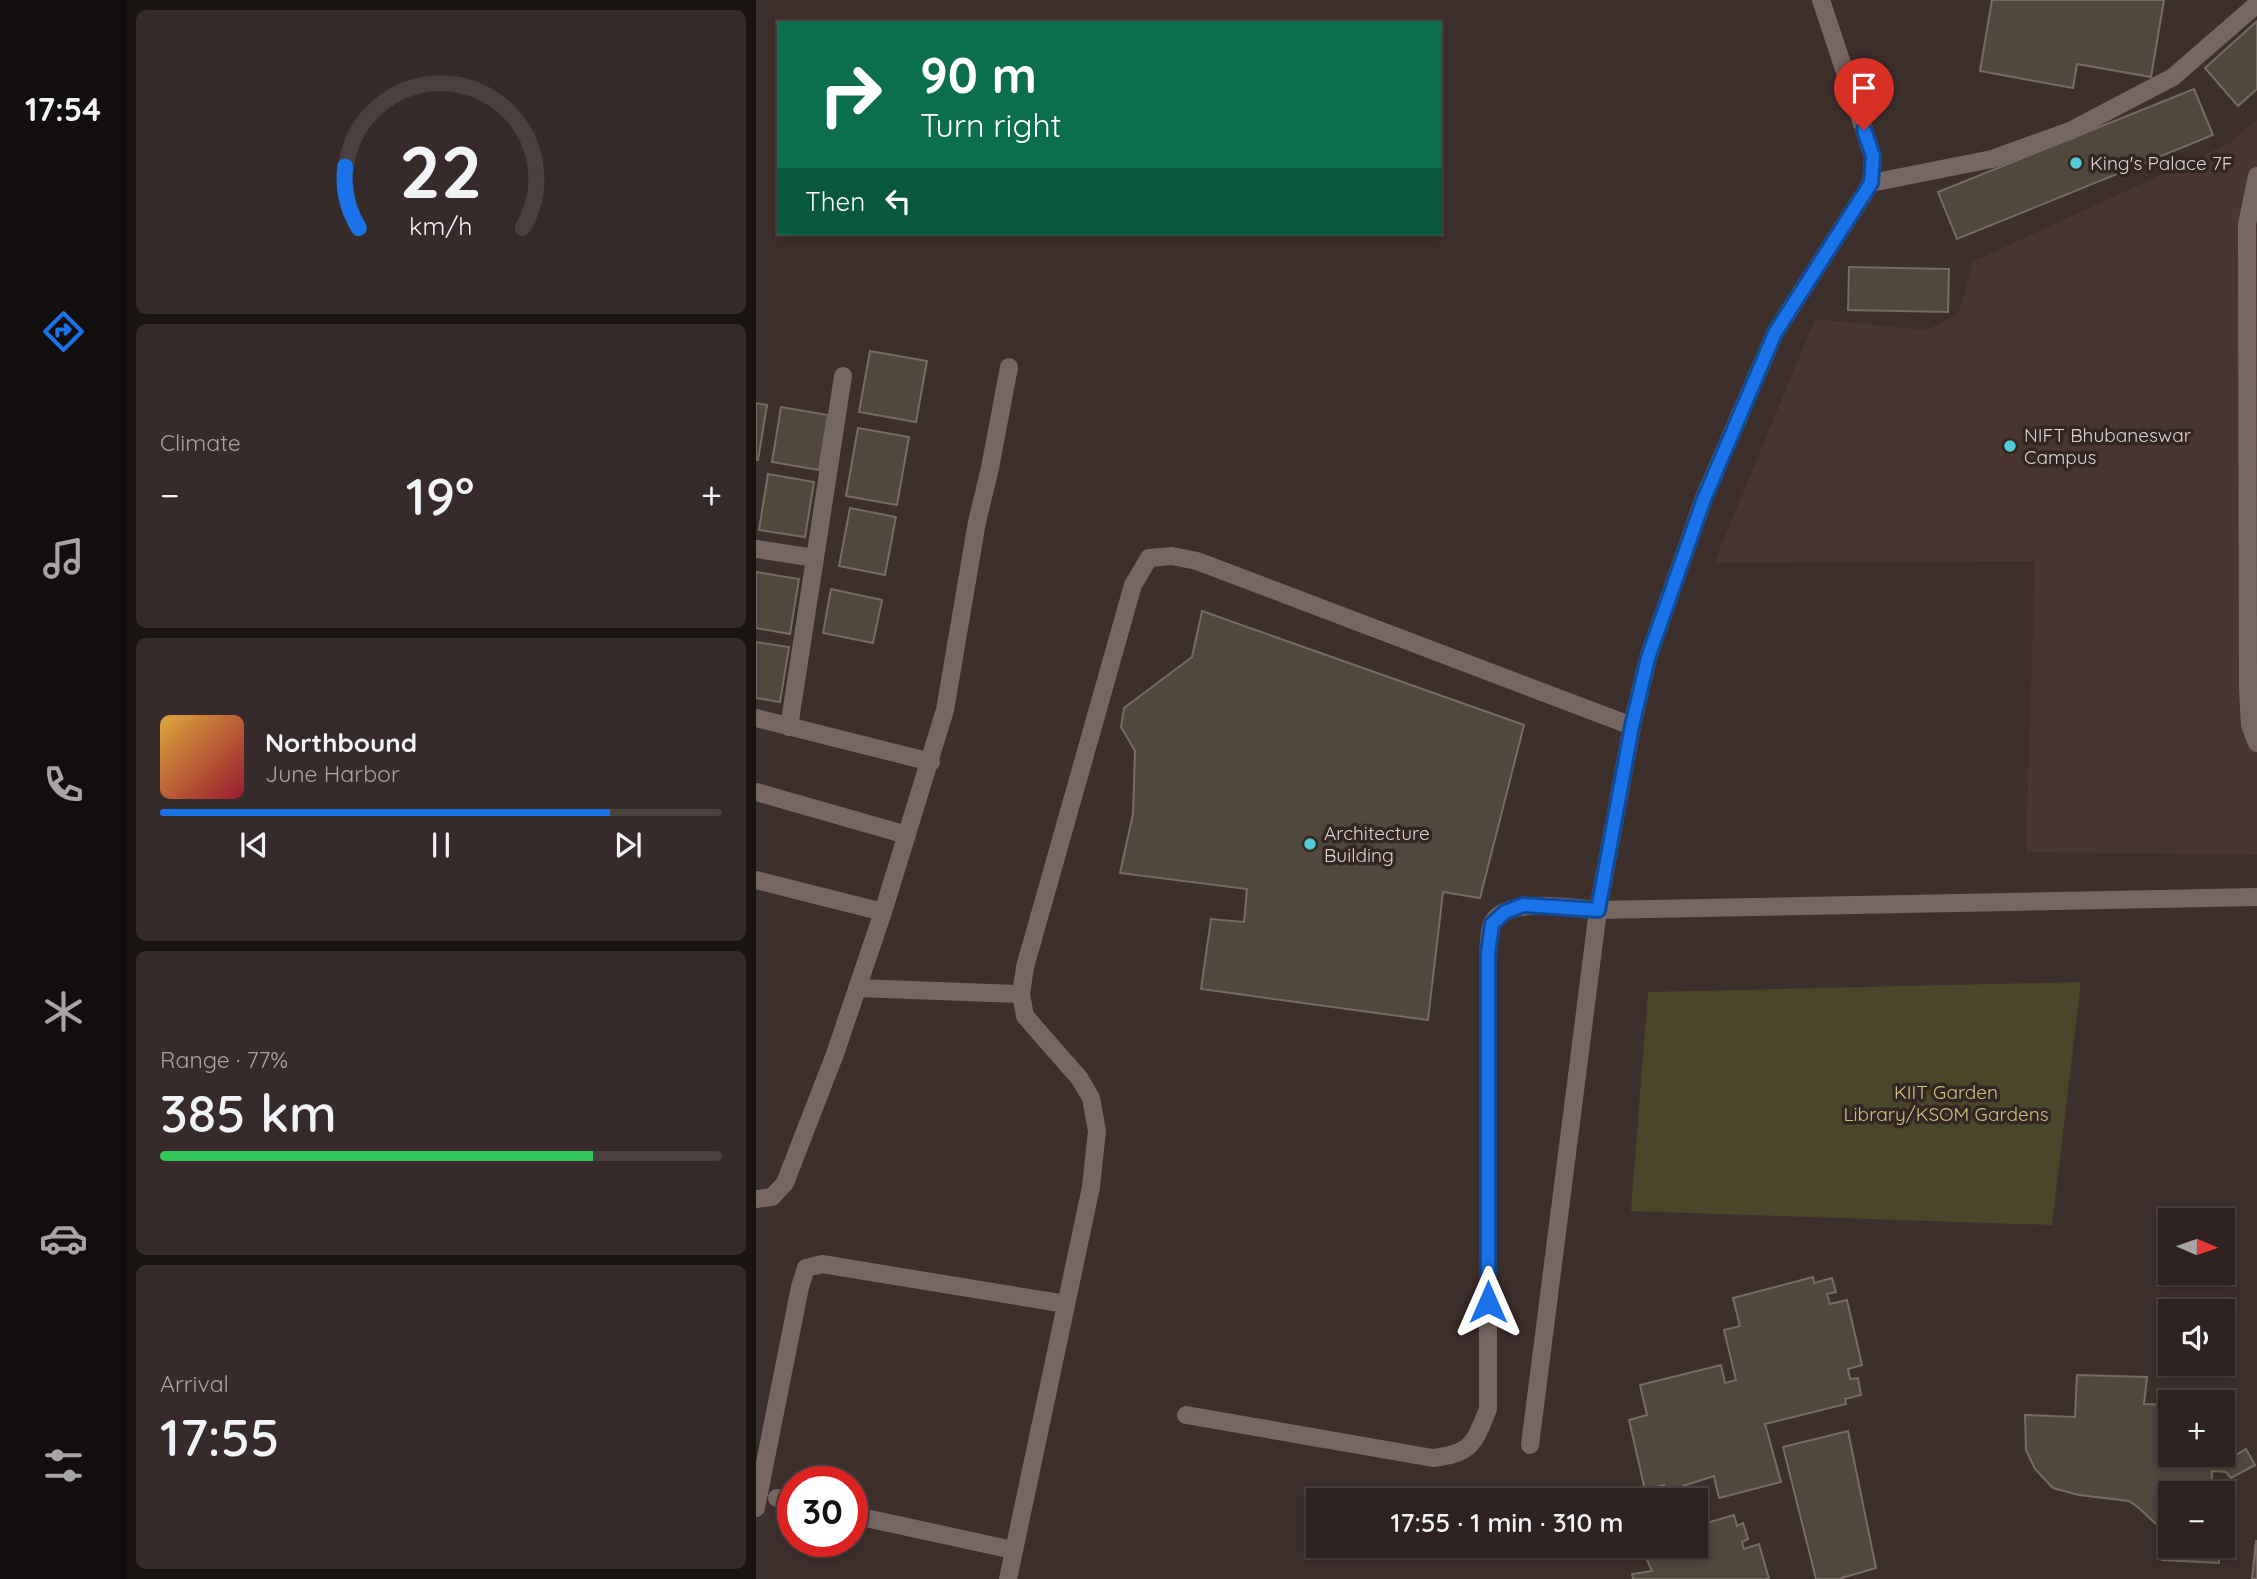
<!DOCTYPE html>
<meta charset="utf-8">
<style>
body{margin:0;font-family:Quicksand,sans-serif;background:#362b2a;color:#f1f3f6;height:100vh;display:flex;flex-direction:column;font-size:26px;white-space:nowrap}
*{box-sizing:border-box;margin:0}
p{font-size:23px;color:#a7a4a5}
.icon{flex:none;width:38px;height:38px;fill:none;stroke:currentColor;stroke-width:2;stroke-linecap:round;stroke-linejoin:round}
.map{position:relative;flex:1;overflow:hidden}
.panel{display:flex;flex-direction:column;gap:10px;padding:10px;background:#191312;width:630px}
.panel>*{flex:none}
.guide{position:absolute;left:21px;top:21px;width:665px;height:214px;border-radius:0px;box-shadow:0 4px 10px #0003,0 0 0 2px #49403f;background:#0b6e4f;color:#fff;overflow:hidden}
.needle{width:46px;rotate:92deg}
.buttons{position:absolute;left:1402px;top:1208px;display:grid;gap:14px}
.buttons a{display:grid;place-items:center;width:77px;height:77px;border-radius:0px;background:#2e2321;box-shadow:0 4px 10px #0003,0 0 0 2px #49403f;font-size:35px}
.speed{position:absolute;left:21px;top:1466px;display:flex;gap:14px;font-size:35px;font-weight:700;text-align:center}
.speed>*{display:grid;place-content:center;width:91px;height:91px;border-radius:50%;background:#2e2321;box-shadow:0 4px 10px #0003,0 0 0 2px #49403f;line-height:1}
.speed .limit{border:10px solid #d22;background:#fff;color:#111}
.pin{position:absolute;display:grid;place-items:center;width:60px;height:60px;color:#fff;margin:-72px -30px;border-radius:50% 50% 50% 0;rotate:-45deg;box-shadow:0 0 7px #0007}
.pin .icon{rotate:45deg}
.me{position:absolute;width:77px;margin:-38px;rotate:0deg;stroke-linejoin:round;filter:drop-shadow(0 0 5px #0008)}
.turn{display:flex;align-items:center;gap:24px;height:147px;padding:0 28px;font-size:32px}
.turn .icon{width:91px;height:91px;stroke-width:2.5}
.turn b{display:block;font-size:49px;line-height:60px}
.then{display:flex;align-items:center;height:66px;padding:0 28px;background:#0003;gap:14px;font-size:26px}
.big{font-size:52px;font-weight:600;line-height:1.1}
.panel .tile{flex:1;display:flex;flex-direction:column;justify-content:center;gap:10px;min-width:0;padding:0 24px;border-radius:10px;background:#362b2a}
.panel .dial{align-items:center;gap:0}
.dial svg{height:182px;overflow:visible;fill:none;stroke:#49403f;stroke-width:7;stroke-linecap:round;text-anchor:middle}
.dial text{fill:#f1f3f6;stroke:none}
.song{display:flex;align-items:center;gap:21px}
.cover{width:84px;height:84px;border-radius:10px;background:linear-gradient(135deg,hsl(40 70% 55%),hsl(350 70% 35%))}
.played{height:7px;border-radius:4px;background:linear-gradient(90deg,#1a73e8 80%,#49403f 80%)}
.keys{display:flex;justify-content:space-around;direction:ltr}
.heat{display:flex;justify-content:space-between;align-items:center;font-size:38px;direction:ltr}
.charge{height:10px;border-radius:5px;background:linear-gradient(90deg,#34c759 77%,#49403f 0)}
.trip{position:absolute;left:550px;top:1488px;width:402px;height:70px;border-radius:0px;background:#2e2321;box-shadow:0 4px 10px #0003,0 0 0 2px #49403f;font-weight:600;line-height:70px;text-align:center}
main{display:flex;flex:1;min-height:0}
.menu{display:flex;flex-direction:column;width:126px;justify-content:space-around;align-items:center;background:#120e0d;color:#a7a4a5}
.menu .icon{width:49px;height:49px}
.menu .active{color:#1a73e8}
.menu b{font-size:32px;color:#f1f3f6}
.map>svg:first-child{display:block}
.built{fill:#4a3631}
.green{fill:#4a4629}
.building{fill:#50473d;stroke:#766c61;stroke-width:2}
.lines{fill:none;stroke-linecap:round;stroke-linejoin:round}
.minor{stroke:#776763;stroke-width:18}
.route-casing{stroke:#114b97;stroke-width:18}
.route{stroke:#1a73e8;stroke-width:12}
.poi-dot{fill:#52ccd5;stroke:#332622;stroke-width:2.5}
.labels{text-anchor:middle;stroke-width:7;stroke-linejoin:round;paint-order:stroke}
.poi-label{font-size:19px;fill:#dcd3d0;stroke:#332622;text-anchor:start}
.park-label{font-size:19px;fill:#cbc37e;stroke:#332622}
</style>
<main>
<nav class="menu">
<b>17:54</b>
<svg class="icon active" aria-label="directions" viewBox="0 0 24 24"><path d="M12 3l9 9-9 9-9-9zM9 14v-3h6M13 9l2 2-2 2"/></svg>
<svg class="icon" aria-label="music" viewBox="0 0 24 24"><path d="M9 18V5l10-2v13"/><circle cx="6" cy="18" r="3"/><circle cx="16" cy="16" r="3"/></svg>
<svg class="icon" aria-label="phone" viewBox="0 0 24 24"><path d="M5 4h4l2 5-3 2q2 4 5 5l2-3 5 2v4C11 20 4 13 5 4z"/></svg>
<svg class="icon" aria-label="climate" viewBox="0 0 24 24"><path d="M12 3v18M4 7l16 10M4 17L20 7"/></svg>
<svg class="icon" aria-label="car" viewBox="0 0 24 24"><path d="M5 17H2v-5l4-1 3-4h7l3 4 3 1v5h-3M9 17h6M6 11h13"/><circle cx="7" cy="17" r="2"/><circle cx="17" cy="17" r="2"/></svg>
<svg class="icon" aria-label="filters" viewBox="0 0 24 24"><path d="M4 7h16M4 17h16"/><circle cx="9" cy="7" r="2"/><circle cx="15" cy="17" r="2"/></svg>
</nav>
<section class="panel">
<div class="tile dial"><svg viewBox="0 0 100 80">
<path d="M14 69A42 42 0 1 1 86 69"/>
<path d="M14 69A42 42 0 0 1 8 42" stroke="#1a73e8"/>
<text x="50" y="56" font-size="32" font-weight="700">22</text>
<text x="50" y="72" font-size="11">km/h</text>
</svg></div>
<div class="tile"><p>Climate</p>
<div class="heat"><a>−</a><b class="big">19°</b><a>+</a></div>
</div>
<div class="tile">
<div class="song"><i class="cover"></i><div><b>Northbound</b><p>June Harbor</p></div></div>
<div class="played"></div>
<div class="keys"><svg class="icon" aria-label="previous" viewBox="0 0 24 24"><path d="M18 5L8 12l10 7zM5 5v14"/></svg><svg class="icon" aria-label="pause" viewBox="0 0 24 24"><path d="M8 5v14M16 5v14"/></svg><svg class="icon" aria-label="next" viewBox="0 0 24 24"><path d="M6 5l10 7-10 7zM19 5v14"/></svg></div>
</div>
<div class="tile"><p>Range · 77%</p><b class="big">385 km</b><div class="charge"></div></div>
<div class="tile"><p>Arrival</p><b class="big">17:55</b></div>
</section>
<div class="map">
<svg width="1501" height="1579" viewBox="0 0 1501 1579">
<rect width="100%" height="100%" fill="#3d2f2c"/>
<polygon class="built" points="1501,119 1501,855 1270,852 1279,561 958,563 1059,319 1171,330 1202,314 1218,261 1474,143"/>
<polygon class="green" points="1325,982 1296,1225 875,1211 892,992"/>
<g class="building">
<polygon points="1236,0 1408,0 1395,77 1321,64 1317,88 1224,71"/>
<polygon points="1501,21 1501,89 1482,106 1449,68"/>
<polygon points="1438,89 1457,135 1201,239 1182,192"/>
<polygon points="1093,267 1193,269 1192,312 1092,310"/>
<polygon points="114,351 171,361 160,422 103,412"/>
<polygon points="0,403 11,405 2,460 0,460"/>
<polygon points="25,407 72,415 63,470 16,462"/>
<polygon points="102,428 153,437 141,505 90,496"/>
<polygon points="12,474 58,482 49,537 3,530"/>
<polygon points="94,508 140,517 129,575 83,566"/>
<polygon points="0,572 43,579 34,634 0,628"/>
<polygon points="75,589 126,600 117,643 67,633"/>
<polygon points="446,611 768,725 724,898 687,892 672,1020 445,989 455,919 488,922 491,889 364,873 377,814 379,751 365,727 368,708 436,657"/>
<polygon points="0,642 33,647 24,702 0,698"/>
<polygon points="1057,1277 1058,1283 1076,1278 1080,1292 1071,1294 1074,1304 1091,1300 1106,1365 1092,1369 1094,1379 1102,1378 1105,1395 1089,1399 1090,1404 1009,1424 1025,1482 963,1498 958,1476 927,1486 931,1500 912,1500 908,1485 889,1490 873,1420 891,1415 884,1385 965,1365 969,1383 980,1380 968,1330 984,1326 977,1298"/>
<polygon points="1321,1375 1391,1377 1388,1404 1414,1405 1414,1454 1466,1454 1466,1450 1474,1450 1475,1458 1490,1449 1499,1465 1475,1478 1470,1472 1456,1471 1455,1493 1414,1493 1414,1545 1464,1545 1463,1563 1406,1560 1409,1537 1401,1525 1383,1508 1373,1501 1323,1495 1297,1488 1279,1469 1270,1450 1269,1415 1319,1417"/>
<polygon points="1092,1431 1120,1568 1082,1579 1060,1579 1027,1447"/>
<polygon points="978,1515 981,1526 987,1523 992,1539 986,1542 988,1549 1003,1544 1013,1579 877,1579 876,1574 896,1571 886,1549 903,1545 940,1545 940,1526"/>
<polygon points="1500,1540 1501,1579 1496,1579"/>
</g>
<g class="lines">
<g class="minor">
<polyline points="1501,176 1491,224 1492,688 1494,725 1501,743"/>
<polyline points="1115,183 1236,159 1314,131 1417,77 1501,4"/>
<polyline points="0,549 59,558"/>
<polyline points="0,718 175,762"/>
<polyline points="33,727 87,376"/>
<polyline points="0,792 151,835"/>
<polyline points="0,880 127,912"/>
<polyline points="101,988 265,994"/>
<polyline points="0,1199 16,1197 29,1183 79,1054 127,912 189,710 221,522 234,468 253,367"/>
<path d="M430,1415L677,1458C716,1453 718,1444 732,1409V953C733,945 733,934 735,926C746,895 817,908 842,910L1501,897"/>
<polyline points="774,1445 842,910 876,726 892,658 948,498 1019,333 1115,183 1117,157 1065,0"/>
<polyline points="21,1498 37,1502"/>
<polyline points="0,1508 44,1287 50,1268 66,1264 310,1304"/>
<polyline points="96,1515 257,1550"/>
<polyline points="252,1579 335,1187 341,1131 335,1098 324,1079 269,1016 265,994 269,967 377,585 393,558 416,556 441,561 876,726"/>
</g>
</g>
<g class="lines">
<g class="route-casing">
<polyline id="route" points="732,1302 732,953 736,924 749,912 767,905 842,910 876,726 892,658 948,499 1019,333 1115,183 1117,156 1108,130"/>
</g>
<use href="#route" class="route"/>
</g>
<g class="poi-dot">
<circle cx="1320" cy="163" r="7"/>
<circle cx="1254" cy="446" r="7"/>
<circle cx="554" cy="844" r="7"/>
</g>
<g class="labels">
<g class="poi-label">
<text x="1334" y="170">King's Palace 7F</text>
<text x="1268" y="442">NIFT Bhubaneswar<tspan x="1268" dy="22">Campus</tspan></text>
<text x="568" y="840">Architecture<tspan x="568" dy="22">Building</tspan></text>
</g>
<g class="park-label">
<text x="1190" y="1099">KIIT Garden<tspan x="1190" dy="22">Library/KSOM Gardens</tspan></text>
</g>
</g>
</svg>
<div class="buttons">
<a><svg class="needle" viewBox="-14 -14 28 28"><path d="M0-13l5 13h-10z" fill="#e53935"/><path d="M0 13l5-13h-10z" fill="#a7a4a5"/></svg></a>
<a><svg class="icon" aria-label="sound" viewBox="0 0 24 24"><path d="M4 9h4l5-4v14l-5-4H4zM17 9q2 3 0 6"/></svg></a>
<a>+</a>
<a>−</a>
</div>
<div class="speed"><div class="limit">30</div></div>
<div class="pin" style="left:1108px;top:130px;background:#d93025"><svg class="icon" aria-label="arrive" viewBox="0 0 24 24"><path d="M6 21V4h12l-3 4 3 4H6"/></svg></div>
<svg class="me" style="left:732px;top:1302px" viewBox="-20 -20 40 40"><path d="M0-17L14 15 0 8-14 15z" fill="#1a73e8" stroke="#fff" stroke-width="4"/></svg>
<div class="trip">17:55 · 1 min · 310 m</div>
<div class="guide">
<div class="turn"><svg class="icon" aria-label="right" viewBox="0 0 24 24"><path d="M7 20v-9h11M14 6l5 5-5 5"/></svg><div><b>90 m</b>Turn right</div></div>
<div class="then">Then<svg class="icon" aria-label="left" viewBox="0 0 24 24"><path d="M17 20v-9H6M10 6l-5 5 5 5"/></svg></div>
</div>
</div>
</main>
